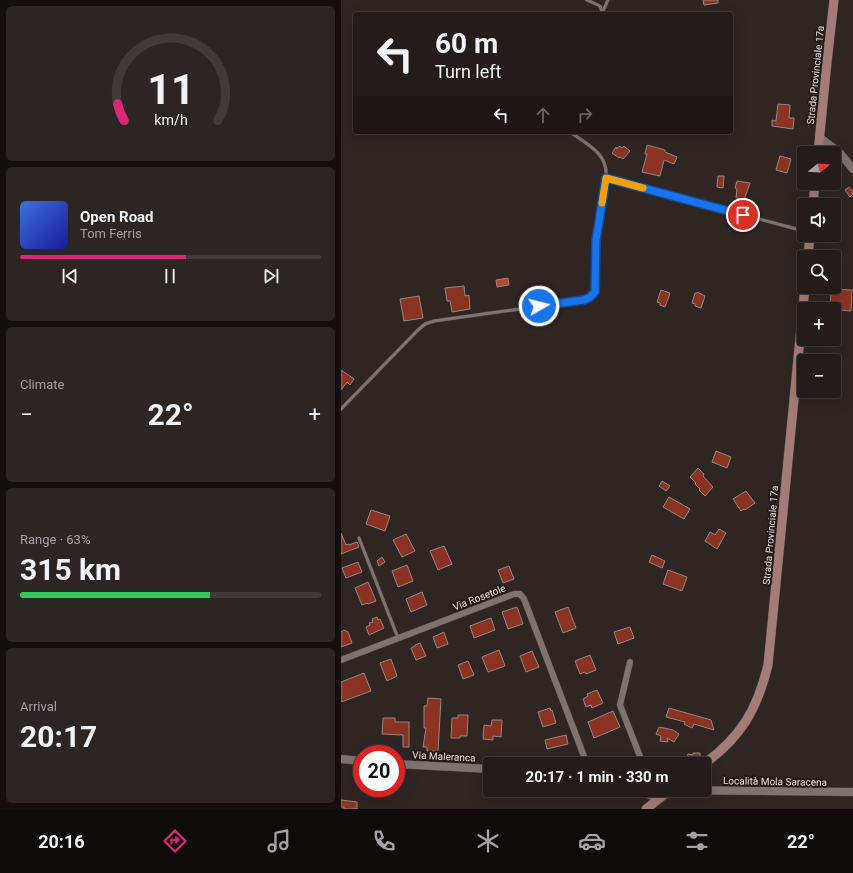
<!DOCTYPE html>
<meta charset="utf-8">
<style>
body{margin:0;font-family:Roboto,sans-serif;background:#2b2524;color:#f1f3f6;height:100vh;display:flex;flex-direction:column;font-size:15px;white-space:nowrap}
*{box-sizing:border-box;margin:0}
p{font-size:13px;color:#a3a1a3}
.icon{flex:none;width:22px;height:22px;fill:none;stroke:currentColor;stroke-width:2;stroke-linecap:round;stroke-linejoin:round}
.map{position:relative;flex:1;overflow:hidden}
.details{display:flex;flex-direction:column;gap:6px;padding:6px;background:#130f0f;width:341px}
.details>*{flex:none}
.hud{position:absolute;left:12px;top:12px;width:380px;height:122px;border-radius:4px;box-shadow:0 4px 16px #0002,0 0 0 1px #403a3a;background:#231c1b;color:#f1f3f6;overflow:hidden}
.needle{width:26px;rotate:72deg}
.buttons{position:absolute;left:456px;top:146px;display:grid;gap:8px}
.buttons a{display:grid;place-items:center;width:44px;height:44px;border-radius:4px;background:#231c1b;box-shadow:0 4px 16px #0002,0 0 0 1px #403a3a;font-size:20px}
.speed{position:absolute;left:12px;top:745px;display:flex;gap:8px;font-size:20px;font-weight:700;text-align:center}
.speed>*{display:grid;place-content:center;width:52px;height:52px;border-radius:50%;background:#231c1b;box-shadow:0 4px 16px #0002,0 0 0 1px #403a3a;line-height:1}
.speed .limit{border:6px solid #d22;background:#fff;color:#111}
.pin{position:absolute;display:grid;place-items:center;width:34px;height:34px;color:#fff;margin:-17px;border:2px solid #fff;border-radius:50%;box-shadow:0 1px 4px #0007}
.me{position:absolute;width:44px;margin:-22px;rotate:82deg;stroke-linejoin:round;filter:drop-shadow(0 0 3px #0008)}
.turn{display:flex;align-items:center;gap:14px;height:84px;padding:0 16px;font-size:18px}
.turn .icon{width:52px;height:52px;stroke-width:2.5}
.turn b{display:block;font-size:28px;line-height:34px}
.lanes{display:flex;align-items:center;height:38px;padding:0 16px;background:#0003;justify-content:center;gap:20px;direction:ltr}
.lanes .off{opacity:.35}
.big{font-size:30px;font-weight:700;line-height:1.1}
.details .widget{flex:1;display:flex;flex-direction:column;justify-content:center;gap:6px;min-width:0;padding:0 14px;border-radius:6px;background:#2b2524}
.details .dial{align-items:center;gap:0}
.dial svg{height:104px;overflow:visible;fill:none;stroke:#403a3a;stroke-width:7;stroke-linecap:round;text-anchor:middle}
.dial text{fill:#f1f3f6;stroke:none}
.song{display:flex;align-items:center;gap:12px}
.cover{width:48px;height:48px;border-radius:6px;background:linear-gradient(135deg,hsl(220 70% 55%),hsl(240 70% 35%))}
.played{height:4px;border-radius:2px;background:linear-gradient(90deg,#db2777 55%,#403a3a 55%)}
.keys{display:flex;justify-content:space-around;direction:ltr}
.heat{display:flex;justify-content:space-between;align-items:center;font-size:22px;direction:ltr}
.charge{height:6px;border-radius:3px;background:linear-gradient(90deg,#34c759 63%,#403a3a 0)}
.trip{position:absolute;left:142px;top:757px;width:228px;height:40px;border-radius:4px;background:#231c1b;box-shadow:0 4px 16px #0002,0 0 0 1px #403a3a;font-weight:700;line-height:40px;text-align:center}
.tabs{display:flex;height:64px;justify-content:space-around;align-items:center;background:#0e0b0b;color:#a3a1a3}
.tabs .icon{width:28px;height:28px}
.tabs .selected{color:#db2777}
.tabs b{font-size:18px;color:#f1f3f6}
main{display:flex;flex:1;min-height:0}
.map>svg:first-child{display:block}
.water{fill:#a74d3c;stroke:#ba796d}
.building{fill:#8a3323;stroke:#938886}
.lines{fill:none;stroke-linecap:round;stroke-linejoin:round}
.service-casing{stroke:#49413f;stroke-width:4}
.minor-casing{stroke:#49413f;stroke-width:7}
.tertiary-casing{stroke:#49413f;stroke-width:9}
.secondary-casing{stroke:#49413f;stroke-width:10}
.service{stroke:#7e7370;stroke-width:3}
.minor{stroke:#7e7370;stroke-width:6}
.tertiary{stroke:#7e7370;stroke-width:8}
.secondary{stroke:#a37d75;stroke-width:9}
.route-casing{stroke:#114b97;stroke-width:10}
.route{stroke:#1a73e8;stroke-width:7}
.slow{stroke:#f59e0b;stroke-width:7}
.labels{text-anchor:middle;stroke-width:4;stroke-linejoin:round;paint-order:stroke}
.street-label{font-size:10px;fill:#e6e0df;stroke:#251c1a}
</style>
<main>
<section class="details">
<div class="widget dial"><svg viewBox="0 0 100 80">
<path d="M14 69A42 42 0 1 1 86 69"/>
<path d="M14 69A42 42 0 0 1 9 56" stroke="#db2777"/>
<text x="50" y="56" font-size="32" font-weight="700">11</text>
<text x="50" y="72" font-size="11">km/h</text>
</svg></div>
<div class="widget">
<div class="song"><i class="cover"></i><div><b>Open Road</b><p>Tom Ferris</p></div></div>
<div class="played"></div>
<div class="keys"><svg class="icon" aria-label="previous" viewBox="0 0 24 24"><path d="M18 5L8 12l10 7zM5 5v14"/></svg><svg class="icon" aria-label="pause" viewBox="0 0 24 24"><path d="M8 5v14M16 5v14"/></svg><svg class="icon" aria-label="next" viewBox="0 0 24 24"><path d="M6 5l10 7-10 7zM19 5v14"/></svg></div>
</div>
<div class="widget"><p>Climate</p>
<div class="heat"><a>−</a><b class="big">22°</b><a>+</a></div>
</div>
<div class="widget"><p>Range · 63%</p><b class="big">315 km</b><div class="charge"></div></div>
<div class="widget"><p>Arrival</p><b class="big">20:17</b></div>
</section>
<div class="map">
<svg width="512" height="809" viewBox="0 0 512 809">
<rect width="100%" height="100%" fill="#2f2624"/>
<polygon class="water" points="167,278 168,285 156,287 155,280"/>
<g class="building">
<polygon points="362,0 377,0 377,3 363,5"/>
<polygon points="437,104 449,105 448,118 453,118 452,129 431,126 431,120 435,121"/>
<polygon points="306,145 324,150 324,152 336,157 333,164 323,160 319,176 301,172 306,154 304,154"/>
<polygon points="278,146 281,148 283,146 289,151 282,159 279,157 278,158 271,153 275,147 276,149"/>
<polygon points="439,156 450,159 446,173 435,170"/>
<polygon points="377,176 383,176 382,188 376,187"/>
<polygon points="396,181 409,183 403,200 395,198 396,189 394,188"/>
<polygon points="508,187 512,192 512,194 509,197 504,190"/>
<polygon points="123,286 124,296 128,295 129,309 111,312 109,301 106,301 104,288"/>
<polygon points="490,289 511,290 510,311 489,309"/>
<polygon points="320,290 329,293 324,307 319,305 319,303 316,302"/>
<polygon points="356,292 364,296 360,308 354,306 354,304 351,303 354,293 356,293"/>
<polygon points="78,296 82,318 63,321 59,299"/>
<polygon points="0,370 13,379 9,385 6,382 0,390"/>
<polygon points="375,451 390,457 386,468 371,462"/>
<polygon points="357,468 363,474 362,476 372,487 364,496 358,490 359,489 354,484 355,483 349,477"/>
<polygon points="321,481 329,486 325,491 318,486"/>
<polygon points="405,491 414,503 404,510 403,509 400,511 392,499"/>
<polygon points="328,497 349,509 343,519 322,507"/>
<polygon points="30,510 49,516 44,531 25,524"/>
<polygon points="378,529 385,533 376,549 364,541 369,532 374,535"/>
<polygon points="0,533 5,545 8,544 8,545 16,542 18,547 0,554"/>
<polygon points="65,534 74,551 61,557 52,540"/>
<polygon points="103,546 111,564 97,570 89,551"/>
<polygon points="311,555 324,561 321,568 308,562"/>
<polygon points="41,557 44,562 38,566 36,561"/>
<polygon points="17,562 21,572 5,578 1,568"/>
<polygon points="66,565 72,581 57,587 51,571"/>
<polygon points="168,566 173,579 162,583 157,570"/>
<polygon points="327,570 346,577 341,591 322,584"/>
<polygon points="27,582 35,601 27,604 26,603 21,605 14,588"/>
<polygon points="81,592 86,605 70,612 65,599"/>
<polygon points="176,607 182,624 167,629 161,612"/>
<polygon points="227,607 235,628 222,633 214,612"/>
<polygon points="36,617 37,620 39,619 43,628 28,635 25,627 29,625 28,623 32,622 31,619"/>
<polygon points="150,618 154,630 133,638 129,626"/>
<polygon points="289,627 293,638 277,644 273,632"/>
<polygon points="3,630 7,632 11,643 0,647 0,632"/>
<polygon points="103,632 107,644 96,648 92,637"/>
<polygon points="79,643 85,656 75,660 70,648 74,646 74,645"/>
<polygon points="158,650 164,666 147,672 141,657"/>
<polygon points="191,651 198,667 185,672 179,656"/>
<polygon points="249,655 255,670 245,674 244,672 239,674 234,661"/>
<polygon points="50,659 56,676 46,681 39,663"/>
<polygon points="127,661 133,675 122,679 117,665"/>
<polygon points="23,673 30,691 0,702 0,682"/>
<polygon points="256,690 262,703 251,708 250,705 245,707 242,699 247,696 246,694"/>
<polygon points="87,698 100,699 97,751 86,751 86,747 82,747 85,728 83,728 83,706 86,706"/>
<polygon points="209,708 210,711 211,710 215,723 202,727 197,712"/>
<polygon points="328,708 370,720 373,730 353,724 351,728 343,724 344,722 325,717"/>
<polygon points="272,711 279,727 253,738 247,722"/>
<polygon points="117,715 127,715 126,736 119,736 119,738 110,738 111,718 117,718"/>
<polygon points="42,718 54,718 54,722 68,722 68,747 62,747 62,735 41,734"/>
<polygon points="151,720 161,720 160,737 152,736 152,740 142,739 143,725 150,726"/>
<polygon points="318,727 332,730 338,734 333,742 326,738 327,742 319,741 320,736 315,734"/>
<polygon points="225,735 227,744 206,749 204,740"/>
<polygon points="352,753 359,753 359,758 356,758 356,761 346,761 347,754 352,755"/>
<polygon points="0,800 16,802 16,809 3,809 3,807 0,807"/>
</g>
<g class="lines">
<g class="service-casing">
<g id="service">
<polyline points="246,0 259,6 262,14"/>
<polyline points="262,11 267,0"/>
<polyline points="265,178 463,231"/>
<path d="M0,409L76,331L84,324L93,321L243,300L249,297L254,290V247L265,176C267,153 245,144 229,132"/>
<polyline points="18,538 57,638"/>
</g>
</g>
<g class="minor-casing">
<g id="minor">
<polyline points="0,660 173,594 179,594 183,599 246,764"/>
<polyline points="289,662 279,705 302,764"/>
</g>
</g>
<g class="tertiary-casing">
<g id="tertiary">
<polyline points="479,138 498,152 512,169"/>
<polyline points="0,759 21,761"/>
<polyline points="55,764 149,769"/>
<polyline points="294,790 318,798"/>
<polyline points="332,790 512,792"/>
</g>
</g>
<g class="secondary-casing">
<g id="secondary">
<polyline points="477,153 486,62 493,0"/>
<polyline points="472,205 474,183"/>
<polyline points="467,257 469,235"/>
<path d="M363,764C400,737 416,710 427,665L464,287"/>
<polyline points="305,809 329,790"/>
</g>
</g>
<use href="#service" class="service"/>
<use href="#minor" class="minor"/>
<use href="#tertiary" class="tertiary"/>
<use href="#secondary" class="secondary"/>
</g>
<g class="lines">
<g class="route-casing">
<polyline id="route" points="198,306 243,300 249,297 254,292 255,240 265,178 402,215"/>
</g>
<use href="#route" class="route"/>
<polyline class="slow" points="261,203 265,178 302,188"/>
</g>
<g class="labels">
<g class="street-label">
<text transform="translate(474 75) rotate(-84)" y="4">Strada Provinciale 17a</text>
<text transform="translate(429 535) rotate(-85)" y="4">Strada Provinciale 17a</text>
<text transform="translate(138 597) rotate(-21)" y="4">Via Rosetole</text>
<text transform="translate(103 756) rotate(3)" y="4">Via Maleranca</text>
<text transform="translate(434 781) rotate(1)" y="4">Località Mola Saracena</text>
</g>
</g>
</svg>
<div class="buttons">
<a><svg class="needle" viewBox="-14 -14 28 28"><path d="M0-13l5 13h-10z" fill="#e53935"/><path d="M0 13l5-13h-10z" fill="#a3a1a3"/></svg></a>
<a><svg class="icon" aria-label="sound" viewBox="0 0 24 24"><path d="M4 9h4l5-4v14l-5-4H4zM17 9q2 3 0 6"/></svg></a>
<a><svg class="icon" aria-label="search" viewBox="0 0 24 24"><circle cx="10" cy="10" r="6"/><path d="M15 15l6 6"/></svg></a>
<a>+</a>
<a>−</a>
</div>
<div class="speed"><div class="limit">20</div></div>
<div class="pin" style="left:402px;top:215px;background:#d93025"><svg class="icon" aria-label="arrive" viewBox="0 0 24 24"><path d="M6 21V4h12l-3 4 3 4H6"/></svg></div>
<svg class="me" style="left:198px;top:306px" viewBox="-20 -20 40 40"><circle r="17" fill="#1a73e8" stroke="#fff" stroke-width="3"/><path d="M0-11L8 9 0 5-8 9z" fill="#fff"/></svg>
<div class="trip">20:17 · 1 min · 330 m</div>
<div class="hud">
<div class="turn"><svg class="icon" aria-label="left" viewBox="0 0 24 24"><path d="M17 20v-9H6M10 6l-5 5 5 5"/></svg><div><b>60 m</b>Turn left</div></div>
<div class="lanes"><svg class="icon" aria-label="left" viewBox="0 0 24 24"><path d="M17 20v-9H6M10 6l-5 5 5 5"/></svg><svg class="icon off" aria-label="ahead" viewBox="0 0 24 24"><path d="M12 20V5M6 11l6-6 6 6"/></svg><svg class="icon off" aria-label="right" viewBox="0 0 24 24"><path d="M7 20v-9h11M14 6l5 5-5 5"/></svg></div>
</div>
</div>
</main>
<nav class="tabs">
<b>20:16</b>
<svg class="icon selected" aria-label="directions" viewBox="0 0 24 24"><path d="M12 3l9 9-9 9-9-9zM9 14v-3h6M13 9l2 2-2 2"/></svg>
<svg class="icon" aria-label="music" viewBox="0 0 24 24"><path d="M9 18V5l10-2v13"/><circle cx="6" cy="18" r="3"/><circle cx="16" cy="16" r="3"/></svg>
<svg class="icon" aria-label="phone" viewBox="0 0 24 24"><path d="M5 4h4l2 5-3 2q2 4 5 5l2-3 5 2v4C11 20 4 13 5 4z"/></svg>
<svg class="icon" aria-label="climate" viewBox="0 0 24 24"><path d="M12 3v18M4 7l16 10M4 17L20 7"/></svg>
<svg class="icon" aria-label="car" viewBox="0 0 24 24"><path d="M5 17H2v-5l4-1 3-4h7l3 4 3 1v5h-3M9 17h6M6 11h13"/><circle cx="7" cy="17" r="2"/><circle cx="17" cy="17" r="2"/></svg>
<svg class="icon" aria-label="filters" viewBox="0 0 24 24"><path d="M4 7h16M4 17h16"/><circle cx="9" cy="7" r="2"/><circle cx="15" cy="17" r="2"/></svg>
<b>22°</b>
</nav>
